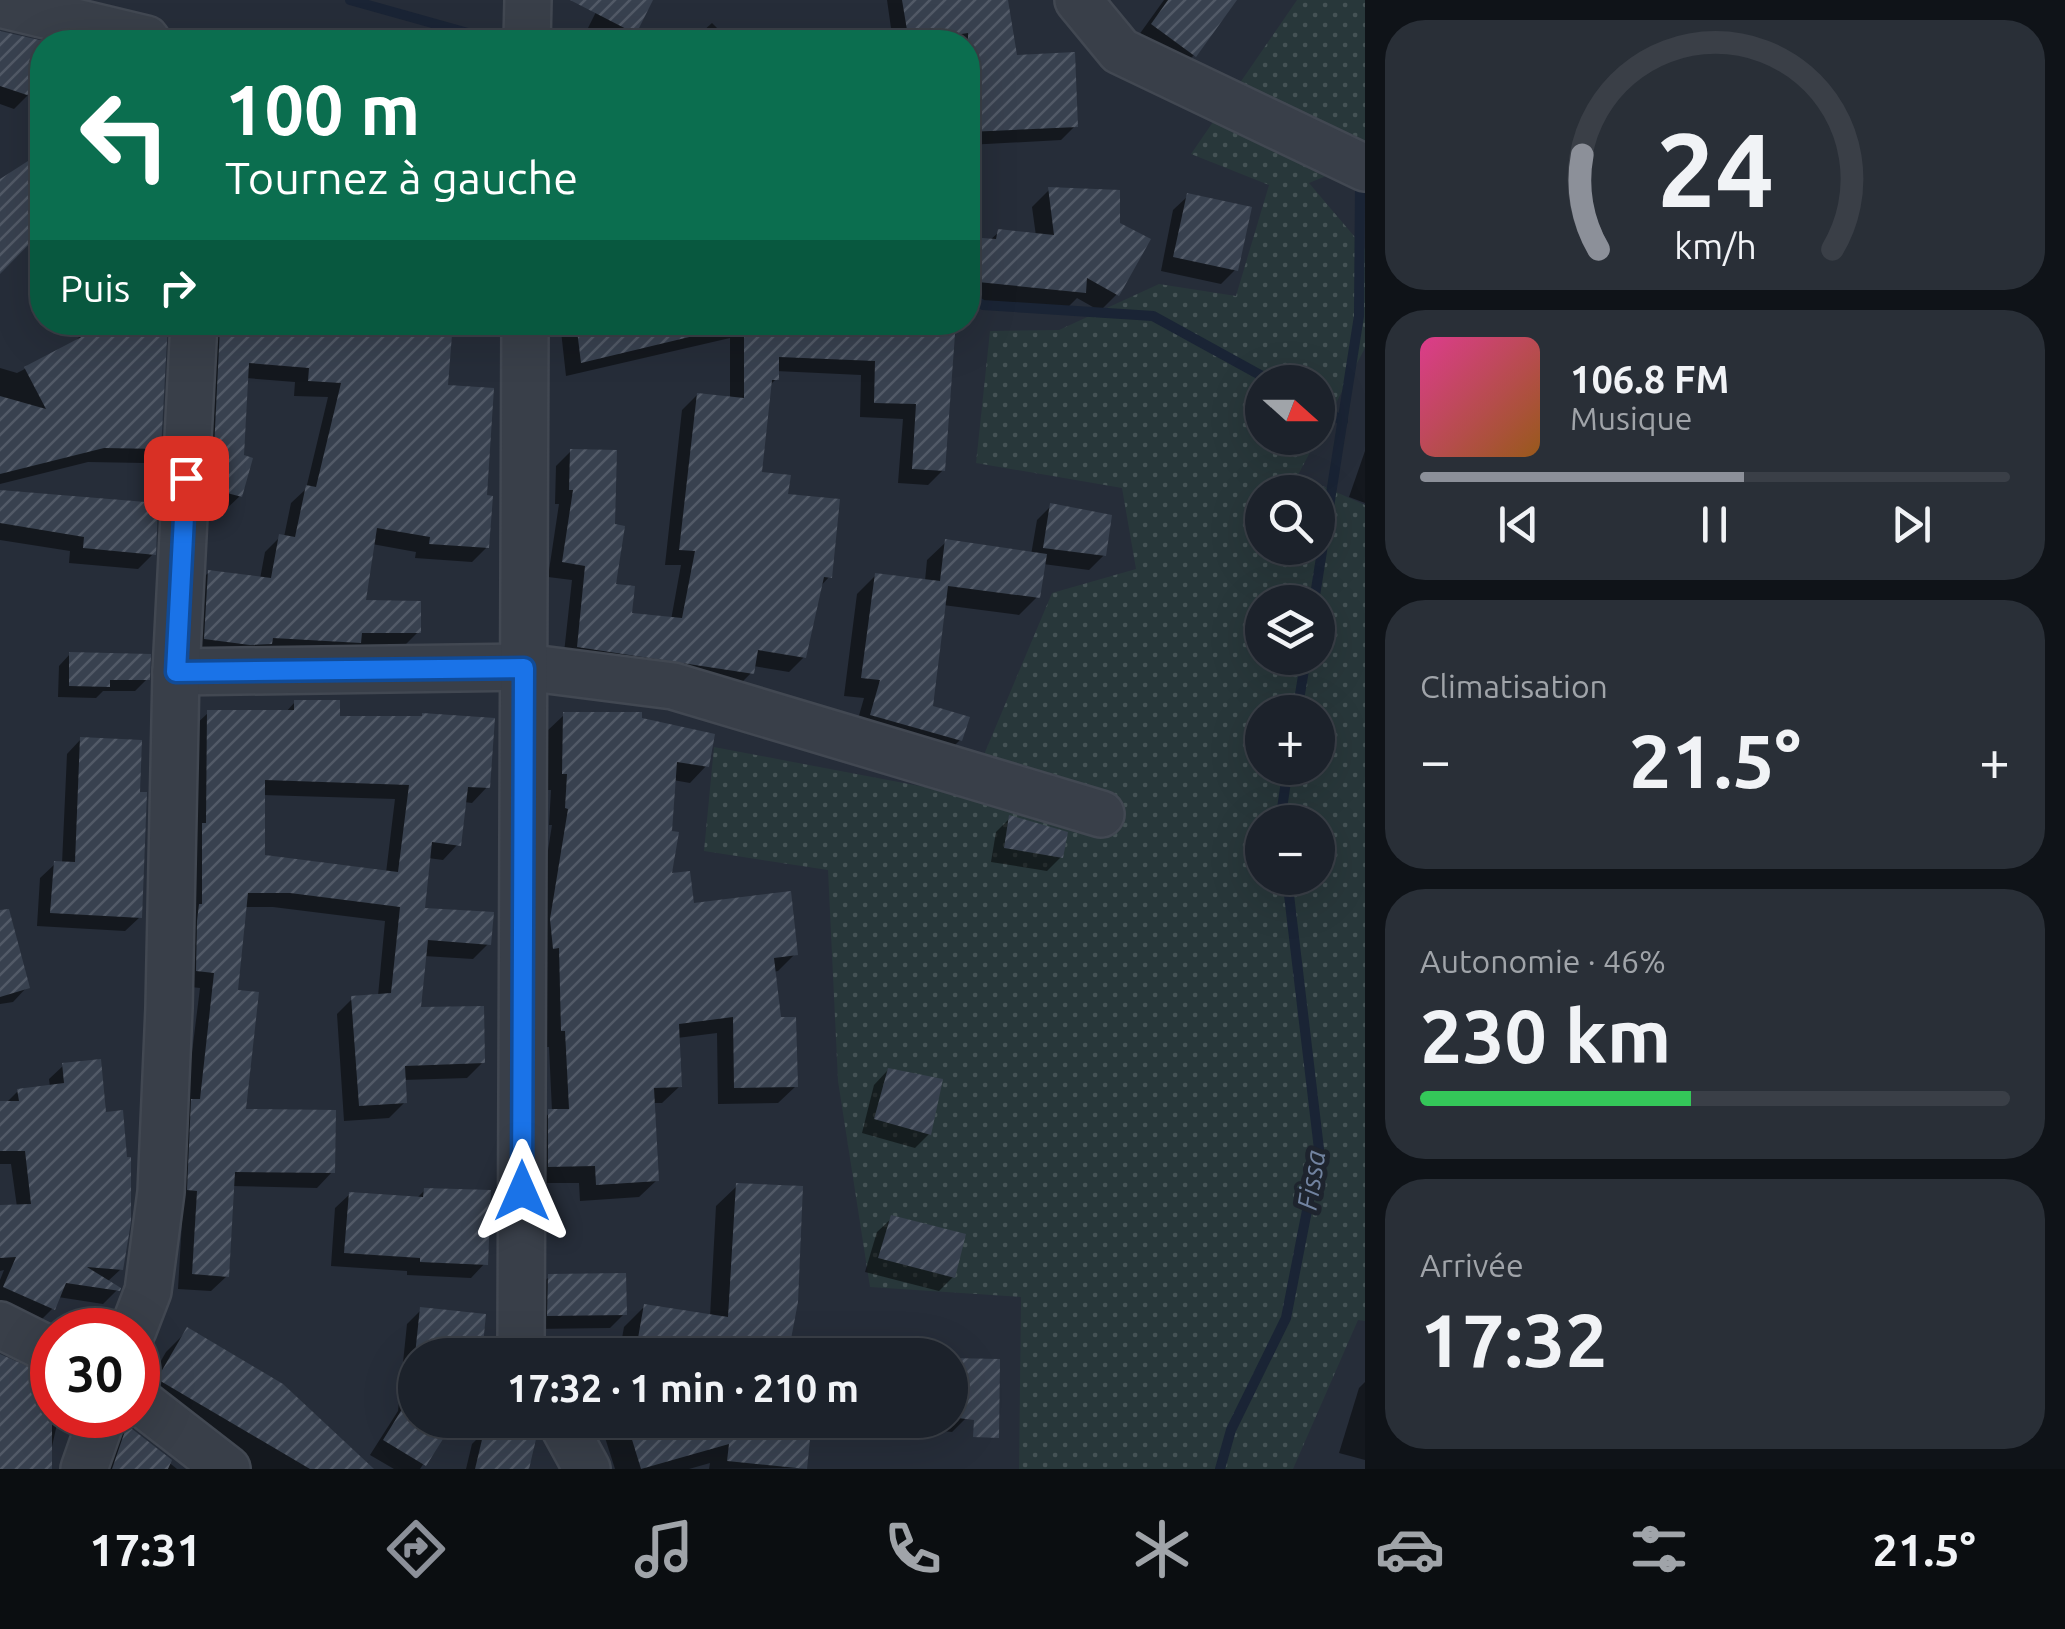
<!DOCTYPE html>
<html lang="fr">
<meta charset="utf-8">
<style>
body{margin:0;font-family:Ubuntu,sans-serif;background:#292f37;color:#f1f3f6;height:100vh;display:flex;flex-direction:column;font-size:38px;white-space:nowrap}
*{box-sizing:border-box;margin:0}
p{font-size:32px;color:#a0a4a9}
.icon{flex:none;width:55px;height:55px;fill:none;stroke:currentColor;stroke-width:2;stroke-linecap:round;stroke-linejoin:round}
.map{position:relative;flex:1;overflow:hidden}
.details{display:flex;flex-direction:column;gap:20px;padding:20px;background:#0f1318;width:700px}
.details>*{flex:none}
.top-card{position:absolute;left:30px;top:30px;width:950px;height:305px;border-radius:40px;box-shadow:0 10px 40px #0002,0 0 0 2px #3a3f47;background:#0b6e4f;color:#fff;overflow:hidden}
.needle{width:65px;rotate:111deg}
.controls{position:absolute;left:1245px;top:365px;display:grid;gap:20px}
.controls a{display:grid;place-items:center;width:90px;height:90px;border-radius:50%;background:#1c222b;box-shadow:0 10px 40px #0002,0 0 0 2px #3a3f47;font-size:50px}
.speed{position:absolute;left:30px;top:1308px;display:flex;gap:20px;font-size:50px;font-weight:700;text-align:center}
.speed>*{display:grid;place-content:center;width:130px;height:130px;border-radius:50%;background:#1c222b;box-shadow:0 10px 40px #0002,0 0 0 2px #3a3f47;line-height:1}
.speed .limit{border:15px solid #d22;background:#fff;color:#111}
.pin{position:absolute;display:grid;place-items:center;width:85px;height:85px;color:#fff;margin:-42px;border-radius:20px;box-shadow:0 5px 15px #0006}
.me{position:absolute;width:110px;margin:-55px;rotate:0deg;stroke-linejoin:round;filter:drop-shadow(0 0 8px #0008)}
.turn{display:flex;align-items:center;gap:35px;height:210px;padding:0 30px;font-size:45px}
.turn .icon{width:130px;height:130px;stroke-width:2.5}
.turn b{display:block;font-size:70px;line-height:85px}
.then{display:flex;align-items:center;height:95px;padding:0 30px;background:#0003;gap:20px;font-size:38px}
.big{font-size:75px;font-weight:600;line-height:1.1}
.details .card{flex:1;display:flex;flex-direction:column;justify-content:center;gap:15px;min-width:0;padding:0 35px;border-radius:40px;background:#292f37}
.details .dial{align-items:center;gap:0}
.dial svg{height:260px;overflow:visible;fill:none;stroke:#3a3f47;stroke-width:7;stroke-linecap:round;text-anchor:middle}
.dial text{fill:#f1f3f6;stroke:none}
.song{display:flex;align-items:center;gap:30px}
.cover{width:120px;height:120px;border-radius:15px;background:linear-gradient(135deg,hsl(330 70% 55%),hsl(30 70% 35%))}
.played{height:10px;border-radius:5px;background:linear-gradient(90deg,#8c9099 55%,#3a3f47 55%)}
.keys{display:flex;justify-content:space-around;direction:ltr}
.heat{display:flex;justify-content:space-between;align-items:center;font-size:55px;direction:ltr}
.charge{height:15px;border-radius:8px;background:linear-gradient(90deg,#34c759 46%,#3a3f47 0)}
.trip{position:absolute;left:398px;top:1338px;width:570px;height:100px;border-radius:50px;background:#1c222b;box-shadow:0 10px 40px #0002,0 0 0 2px #3a3f47;font-weight:600;line-height:100px;text-align:center}
.tab-bar{display:flex;height:160px;justify-content:space-around;align-items:center;background:#0b0e11;color:#a0a4a9}
.tab-bar .icon{width:70px;height:70px}
.tab-bar .active{color:#8c9099}
.tab-bar b{font-size:45px;color:#f1f3f6}
main{display:flex;flex:1;min-height:0}
.map>svg:first-child{display:block}
.garden{fill:url(#garden-dots);fill-rule:evenodd}
.shadow{fill:#0007;fill-rule:evenodd}
.lines{fill:none;stroke-linecap:round;stroke-linejoin:round}
.stream{stroke:#1a2435;stroke-width:10}
.building{fill:url(#building-hatch);fill-rule:evenodd}
.minor-casing{stroke:#424852;stroke-width:50}
.minor{stroke:#393f49;stroke-width:45}
.route-casing{stroke:#114b97;stroke-width:25}
.route{stroke:#1a73e8;stroke-width:18}
.labels{text-anchor:middle;stroke-width:10;stroke-linejoin:round;paint-order:stroke}
.water-label{font-size:28px;font-style:italic;fill:#7283a0;stroke:#1e242e}
</style>
<main>
<div class="map">
<svg width="1365" height="1469" viewBox="0 0 1365 1469">
<defs>
<pattern id="garden-dots" width="8" height="8" patternUnits="userSpaceOnUse" patternTransform="scale(2.5)"><rect width="8" height="8" fill="#28373a"/><path d="M2 2h.1M6 6h.1" fill="none" stroke="#455255" stroke-width="1.8" stroke-linecap="round"/></pattern>
<pattern id="building-hatch" width="6" height="6" patternUnits="userSpaceOnUse" patternTransform="scale(2.5)"><rect width="6" height="6" fill="#38414f"/><path d="M-1 1l2-2M0 6l6-6M5 7l2-2" fill="none" stroke="#525a67"/></pattern>
</defs>
<rect width="100%" height="100%" fill="#262d39"/>
<path class="garden" d="M1297,0H1365V160L1309,183L1365,249V348L1298,475L1365,505V1321L1358,1320L1293,1469H1019L1021,1297L870,1287L838,1081L828,870L704,851L714,747L967,795L1052,593L1136,569L1122,488L976,463L990,331L1059,330L1159,284L1236,296L1269,185L1191,154ZM1262,382H1318V438H1262ZM1262,492H1318V548H1262ZM1262,602H1318V658H1262ZM1262,712H1318V768H1262ZM1262,822H1318V878H1262Z"/>
<g class="shadow">
<polygon points="602,0 650,0 634,32 624,42 612,42 587,30"/>
<polygon points="887,0 1006,0 1014,57 1075,126 1061,140 968,145 968,42 893,42"/>
<polygon points="1164,0 1233,0 1194,55 1173,77 1131,46"/>
<polygon points="712,23 731,42 691,42"/>
<polygon points="0,32 42,44 28,95 14,109 0,104"/>
<polygon points="1049,190 1117,294 1100,311 1077,298 1066,309 968,299 968,240 989,241 999,232 1036,236 1032,207"/>
<polygon points="1188,196 1235,270 1221,284 1161,271 1173,210"/>
<polygon points="201,322 254,322 252,333 305,338 312,331 351,333 352,322 432,322 446,388 484,497 487,547 472,562 415,558 416,552 372,544 363,603 418,632 403,647 354,647 344,657 190,654 193,588 208,573 260,579 265,552 280,537 284,537 291,503 306,489 328,397 294,396 295,382 246,378 240,496 224,511 198,504"/>
<polygon points="560,322 953,322 943,470 928,485 898,483 903,419 860,417 861,375 776,371 776,379 769,386 759,475 786,496 829,577 819,588 804,657 789,672 753,666 751,673 736,688 563,662 572,580 548,577 559,504 555,504 556,466 571,451 613,586 629,615 671,620 681,565 665,565 682,410 697,395 730,399 730,338 566,376"/>
<polygon points="87,328 159,448 144,463 88,462 0,484 0,368 17,373 72,345"/>
<polygon points="1365,451 1365,503 1349,497"/>
<polygon points="0,492 153,554 138,569 69,563 70,551 0,540"/>
<polygon points="1051,506 1104,555 1089,570 1043,564 1038,596 1019,615 943,605 930,707 960,740 941,759 854,733 864,698 844,696 857,594 876,575 925,581 927,560 946,542 1031,555 1037,520"/>
<polygon points="70,654 147,679 135,691 103,691 96,698 58,697 59,666"/>
<path d="M295,702L337,719H419L423,715L487,787L472,803L464,802L458,844L443,860L428,858L423,910L489,943L473,959L424,956L418,1010L483,1062L467,1078L403,1080L405,1102L389,1118L344,1121L337,1014L353,998L378,996L385,921L273,907H244L235,992L244,1111L332,1172L317,1188L232,1186L227,1276L211,1291L178,1289L183,1205H173L200,988L182,986L192,728L208,713H285ZM262,795L395,799L386,873L263,857Z"/>
<polygon points="564,715 640,720 707,765 690,783 673,780 669,876 692,906 795,954 778,971 773,972 779,1019 796,1086 778,1103 718,1104 717,1033 677,1038 680,1086 662,1103 652,1103 657,1180 639,1197 580,1201 579,1183 532,1183 532,1128 552,1111 549,1047 545,1047 543,964 534,938 552,825 549,825 551,790 546,790 546,732"/>
<polygon points="81,739 140,917 125,931 37,926 40,878 55,864 62,864 67,754"/>
<polygon points="1010,818 1061,857 1047,871 991,862 996,832"/>
<polygon points="0,926 27,987 13,1002 0,1004"/>
<polygon points="64,1065 121,1269 107,1282 118,1289 103,1304 58,1297 53,1308 39,1322 0,1306 0,1280 4,1270 0,1271 0,1208 17,1207 11,1164 0,1164 0,1103 6,1103 18,1091 50,1087 49,1079"/>
<polygon points="888,1070 929,1134 915,1148 862,1133 874,1085"/>
<polygon points="737,1186 785,1355 619,1355 624,1327 645,1306 710,1317 716,1206"/>
<polygon points="425,1190 485,1263 471,1278 407,1275 407,1271 331,1266 335,1208 350,1194 416,1199"/>
<polygon points="892,1218 953,1277 939,1291 865,1272 877,1232"/>
<polygon points="549,1277 624,1314 610,1328 534,1329 534,1291"/>
<polygon points="421,1310 479,1355 415,1355 415,1420 452,1420 420,1469 394,1469 370,1455 398,1411 407,1324"/>
<polygon points="188,1330 353,1469 252,1469 138,1401 166,1352"/>
<polygon points="890,1348 958,1355 966,1418 952,1432 869,1423 869,1420 950,1420 950,1355 883,1355"/>
<polygon points="0,1359 52,1379 52,1415 59,1415 47,1469 0,1469"/>
<polygon points="1365,1382 1365,1460 1339,1453 1359,1388"/>
<polygon points="606,1420 809,1420 804,1468 709,1469 710,1463 689,1469 615,1469 601,1425"/>
<polygon points="127,1428 177,1469 103,1469 112,1444"/>
<polygon points="486,1430 526,1469 466,1469 472,1444"/>
</g>
<g class="lines">
<g class="stream">
<polyline points="350,0 500,42"/>
<polyline points="968,296 983,305 1153,316 1273,382"/>
<polyline points="1318,407 1343,421"/>
<polyline points="1314,602 1359,316 1360,187"/>
<polyline points="1297,712 1306,658"/>
<polyline points="1280,822 1288,768"/>
<polyline points="1220,1469 1231,1430 1286,1318 1319,1149 1287,878"/>
</g>
</g>
<g class="building">
<polygon points="570,0 653,0 636,34"/>
<polygon points="902,0 1008,0 1017,55 1075,52 1078,127 968,132 968,33 909,42"/>
<polygon points="1168,0 1237,0 1196,57 1151,24"/>
<polygon points="0,31 48,42 42,42 42,60 30,96 0,86"/>
<polygon points="42,152 42,231 0,274 0,179"/>
<polygon points="1048,187 1120,190 1120,223 1151,239 1119,296 1087,278 1086,293 968,281 968,237 996,239 998,229 1054,235"/>
<polygon points="1187,193 1252,207 1238,271 1173,257"/>
<polygon points="128,322 168,322 161,449 104,448 0,474 0,396 46,409 24,367 87,334 86,326"/>
<polygon points="367,322 453,322 448,385 494,388 487,495 493,496 489,548 429,544 430,537 377,528 366,600 421,601 421,633 362,633 361,643 273,638 272,644 250,645 204,639 208,570 271,578 279,534 295,537 306,485 316,487 341,383 308,381 309,368 249,363 244,455 253,458 242,497 212,489 220,327 310,336 311,329 366,331"/>
<polygon points="576,322 705,322 706,333 581,363"/>
<polygon points="744,322 910,322 910,330 955,334 945,471 912,469 916,404 874,403 875,361 779,357 779,380 772,380 762,472 791,475 788,494 840,499 832,578 824,577 806,658 758,650 754,674 577,647 585,566 562,562 573,490 569,490 570,449 617,450 615,524 625,526 616,584 635,586 632,613 682,618 695,551 679,550 697,393 744,398"/>
<polygon points="0,490 158,503 156,555 83,548 84,537 0,523"/>
<polygon points="1050,503 1112,515 1106,556 1043,548"/>
<polygon points="945,539 1047,554 1040,598 948,586 933,706 970,717 962,741 870,715 880,680 861,678 875,573 940,581"/>
<polygon points="69,652 151,654 150,680 110,680 110,687 69,686"/>
<path d="M294,700H340V716H422V713L495,718L490,788L468,787L461,846L432,842L425,908L494,912L491,945L428,940L421,1007L484,1006L485,1063L405,1066L407,1103L359,1106L351,996L391,993L400,907L290,893H248L238,990L259,992L246,1109L336,1110L335,1173L235,1172L229,1277L192,1274L197,1191L187,1190L191,1099H200L214,973L196,971L197,921L199,904H202V823H206L207,710H294ZM265,780L409,785L398,872L265,855Z"/>
<polygon points="563,712 642,712 642,718 715,734 709,767 677,762 672,831 679,832 672,873 690,871 694,903 791,891 798,955 774,958 781,1017 796,1017 798,1087 734,1088 733,1017 679,1024 682,1087 654,1088 659,1181 596,1185 595,1166 548,1167 548,1109 569,1109 565,1031 561,1031 559,948 553,949 550,919 568,809 565,808 567,774 562,774"/>
<polygon points="80,737 142,740 140,792 147,792 142,918 50,913 54,861 75,862"/>
<polygon points="1009,815 1068,832 1063,858 1004,848"/>
<polygon points="9,909 30,988 0,997 0,910"/>
<polygon points="101,1059 106,1112 123,1110 127,1157 131,1157 131,1222 123,1270 87,1267 121,1288 120,1291 66,1283 55,1310 3,1287 16,1257 0,1258 0,1205 31,1204 25,1151 0,1151 0,1101 19,1101 17,1089 64,1083 62,1063"/>
<polygon points="888,1068 943,1079 931,1135 874,1119"/>
<polygon points="736,1183 803,1186 798,1302 788,1355 635,1355 644,1304 728,1317"/>
<polygon points="424,1188 491,1190 488,1265 420,1262 420,1258 344,1253 349,1192 423,1197"/>
<polygon points="891,1215 966,1234 955,1278 878,1258"/>
<polygon points="626,1273 627,1315 547,1316 548,1274"/>
<polygon points="420,1307 486,1314 482,1355 415,1355"/>
<polygon points="187,1327 283,1384 374,1469 310,1469 157,1379"/>
<polygon points="0,1354 52,1377 52,1469 0,1469"/>
<polygon points="950,1358 1000,1359 999,1438 973,1437 974,1420 950,1417"/>
<polygon points="415,1388 415,1420 455,1420 426,1466 383,1440"/>
<polygon points="626,1420 812,1420 807,1469 727,1461 729,1444 641,1469"/>
<polygon points="127,1425 172,1460 168,1469 112,1469"/>
<polygon points="485,1427 536,1439 529,1469 475,1469"/>
</g>
<g class="lines">
<g class="minor-casing">
<g id="minor">
<polyline points="1078,0 1120,51 1365,168"/>
<polyline points="0,4 146,39 148,42"/>
<polyline points="527,42 528,0"/>
<polyline points="176,672 524,667 673,686 1101,814"/>
<polyline points="0,1325 52,1351"/>
<polyline points="133,1330 148,1291 161,1192 169,1008 176,672 194,322"/>
<polyline points="524,1355 521,1350 525,322"/>
<polyline points="138,1400 227,1469"/>
<polyline points="560,1420 587,1469"/>
<polyline points="84,1469 103,1415"/>
</g>
</g>
<use href="#minor" class="minor"/>
</g>
<g class="lines">
<g class="route-casing">
<polyline id="route" points="186,478 176,672 524,668 522,1191"/>
</g>
<use href="#route" class="route"/>
</g>
<g class="labels">
<g class="water-label">
<text transform="translate(1311 1180) rotate(-81)" y="10">Fissa</text>
</g>
</g>
</svg>
<div class="controls">
<a><svg class="needle" viewBox="-14 -14 28 28"><path d="M0-13l5 13h-10z" fill="#e53935"/><path d="M0 13l5-13h-10z" fill="#a0a4a9"/></svg></a>
<a><svg class="icon" aria-label="search" viewBox="0 0 24 24"><circle cx="10" cy="10" r="6"/><path d="M15 15l6 6"/></svg></a>
<a><svg class="icon" aria-label="layers" viewBox="0 0 24 24"><path d="M12 4l9 5-9 5-9-5zM3 14l9 5 9-5"/></svg></a>
<a>+</a>
<a>−</a>
</div>
<div class="speed"><div class="limit">30</div></div>
<div class="pin" style="left:186px;top:478px;background:#d93025"><svg class="icon" aria-label="arrive" viewBox="0 0 24 24"><path d="M6 21V4h12l-3 4 3 4H6"/></svg></div>
<svg class="me" style="left:522px;top:1191px" viewBox="-20 -20 40 40"><path d="M0-17L14 15 0 8-14 15z" fill="#1a73e8" stroke="#fff" stroke-width="4"/></svg>
<div class="trip">17:32 · 1 min · 210 m</div>
<div class="top-card">
<div class="turn"><svg class="icon" aria-label="left" viewBox="0 0 24 24"><path d="M17 20v-9H6M10 6l-5 5 5 5"/></svg><div><b>100 m</b>Tournez à gauche</div></div>
<div class="then">Puis<svg class="icon" aria-label="right" viewBox="0 0 24 24"><path d="M7 20v-9h11M14 6l5 5-5 5"/></svg></div>
</div>
</div>
<section class="details">
<div class="card dial"><svg viewBox="0 0 100 80">
<path d="M14 69A42 42 0 1 1 86 69"/>
<path d="M14 69A42 42 0 0 1 9 40" stroke="#8c9099"/>
<text x="50" y="56" font-size="32" font-weight="700">24</text>
<text x="50" y="72" font-size="11">km/h</text>
</svg></div>
<div class="card">
<div class="song"><i class="cover"></i><div><b>106.8 FM</b><p>Musique</p></div></div>
<div class="played"></div>
<div class="keys"><svg class="icon" aria-label="previous" viewBox="0 0 24 24"><path d="M18 5L8 12l10 7zM5 5v14"/></svg><svg class="icon" aria-label="pause" viewBox="0 0 24 24"><path d="M8 5v14M16 5v14"/></svg><svg class="icon" aria-label="next" viewBox="0 0 24 24"><path d="M6 5l10 7-10 7zM19 5v14"/></svg></div>
</div>
<div class="card"><p>Climatisation</p>
<div class="heat"><a>−</a><b class="big">21.5°</b><a>+</a></div>
</div>
<div class="card"><p>Autonomie · 46%</p><b class="big">230 km</b><div class="charge"></div></div>
<div class="card"><p>Arrivée</p><b class="big">17:32</b></div>
</section>
</main>
<nav class="tab-bar">
<b>17:31</b>
<svg class="icon active" aria-label="directions" viewBox="0 0 24 24"><path d="M12 3l9 9-9 9-9-9zM9 14v-3h6M13 9l2 2-2 2"/></svg>
<svg class="icon" aria-label="music" viewBox="0 0 24 24"><path d="M9 18V5l10-2v13"/><circle cx="6" cy="18" r="3"/><circle cx="16" cy="16" r="3"/></svg>
<svg class="icon" aria-label="phone" viewBox="0 0 24 24"><path d="M5 4h4l2 5-3 2q2 4 5 5l2-3 5 2v4C11 20 4 13 5 4z"/></svg>
<svg class="icon" aria-label="climate" viewBox="0 0 24 24"><path d="M12 3v18M4 7l16 10M4 17L20 7"/></svg>
<svg class="icon" aria-label="car" viewBox="0 0 24 24"><path d="M5 17H2v-5l4-1 3-4h7l3 4 3 1v5h-3M9 17h6M6 11h13"/><circle cx="7" cy="17" r="2"/><circle cx="17" cy="17" r="2"/></svg>
<svg class="icon" aria-label="filters" viewBox="0 0 24 24"><path d="M4 7h16M4 17h16"/><circle cx="9" cy="7" r="2"/><circle cx="15" cy="17" r="2"/></svg>
<b>21.5°</b>
</nav>
